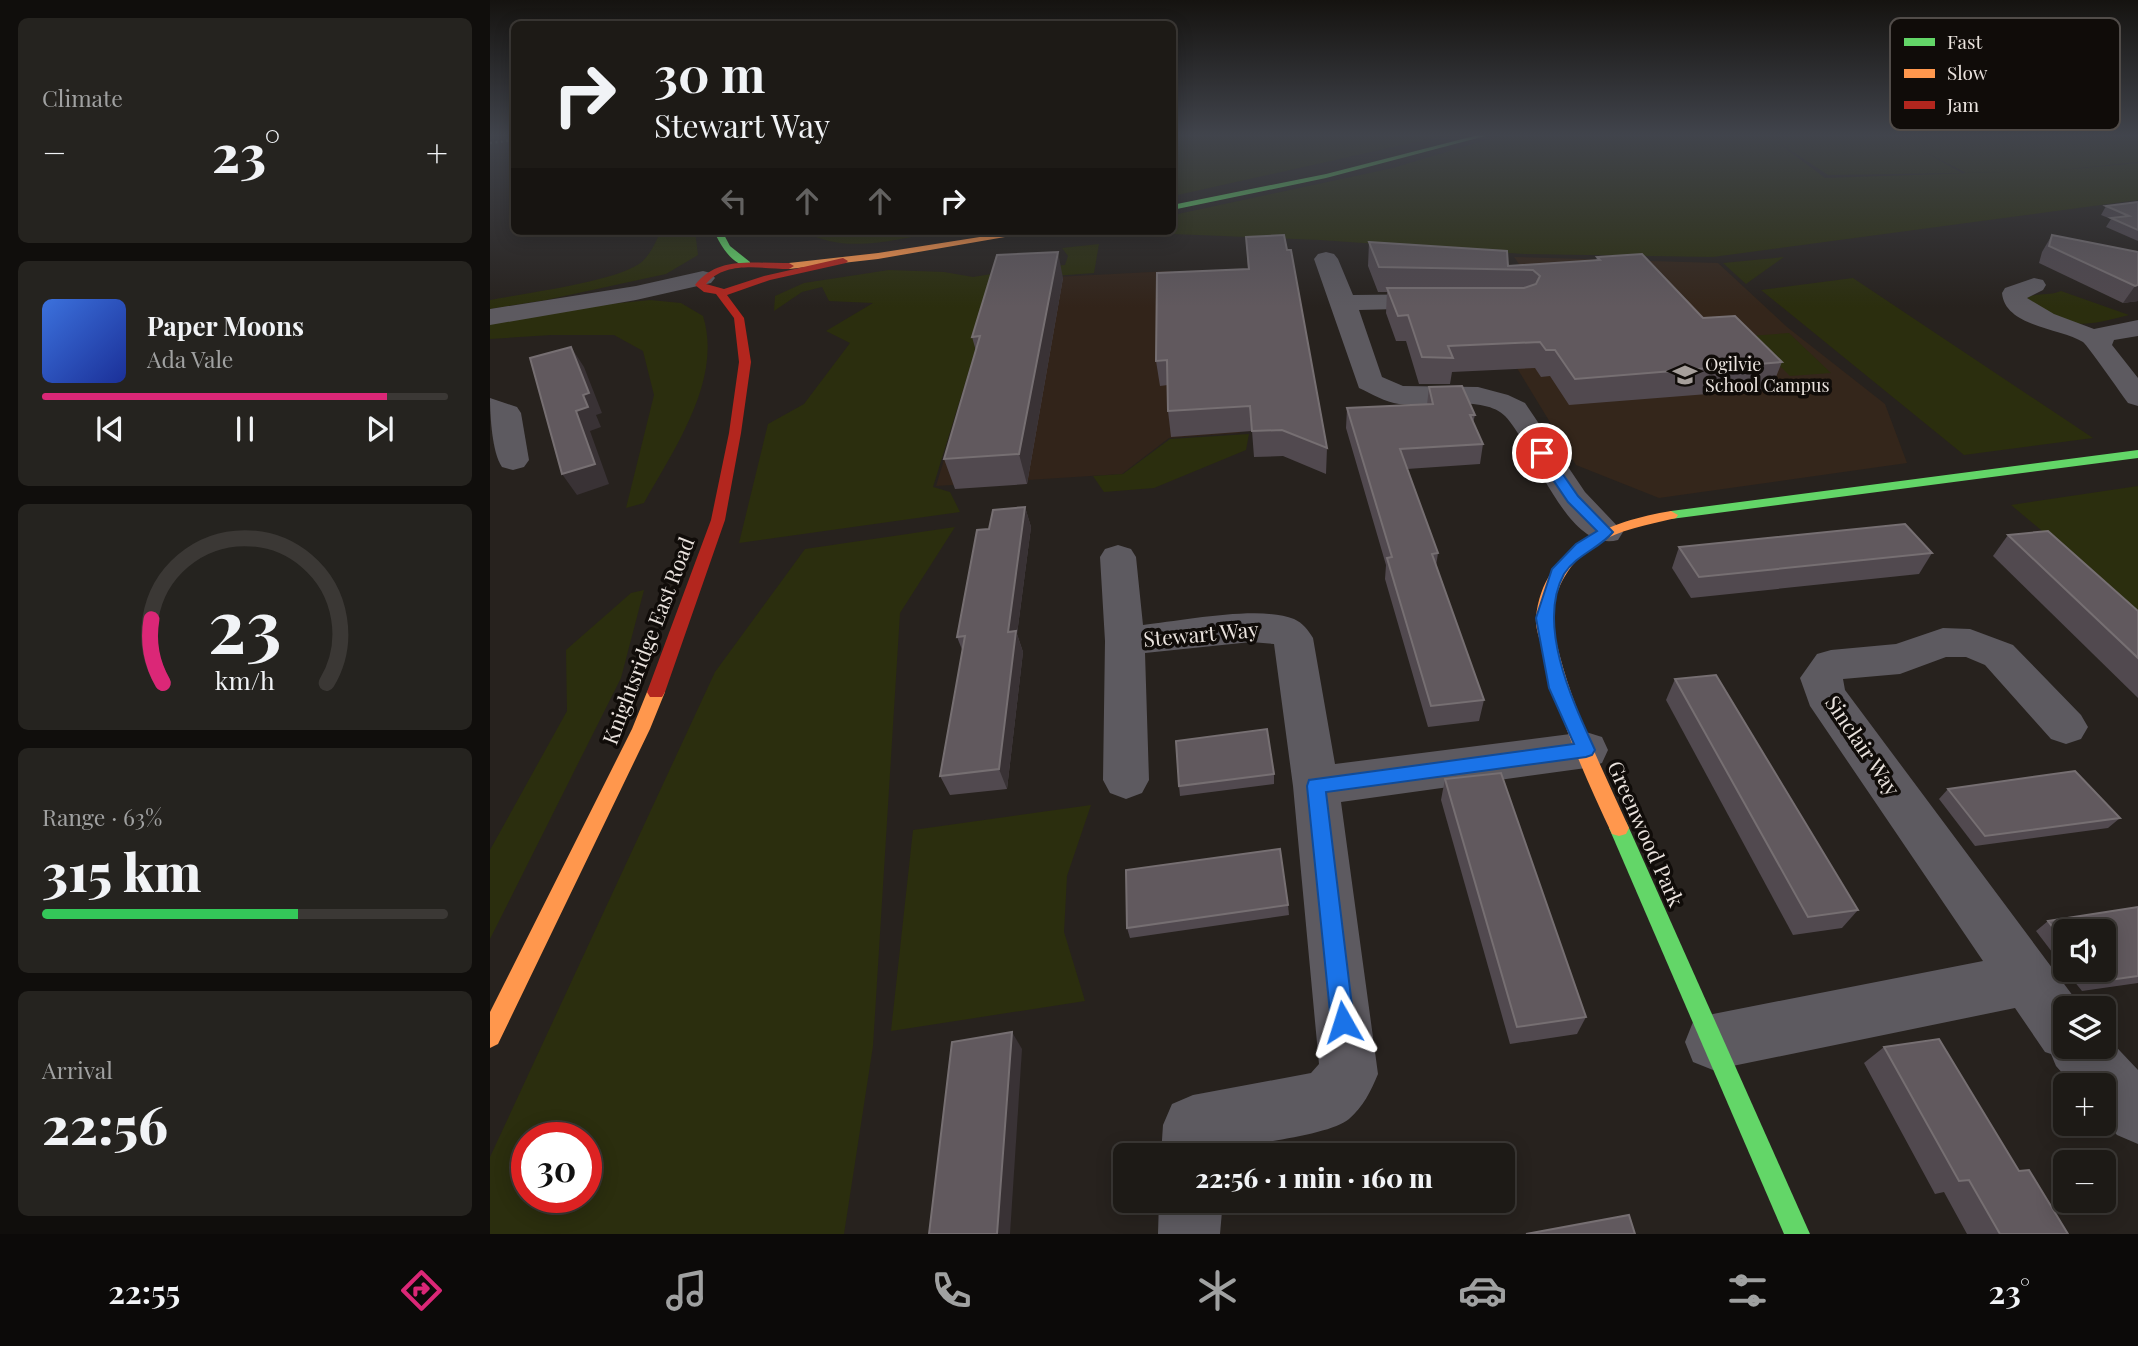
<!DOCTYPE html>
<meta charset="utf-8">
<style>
body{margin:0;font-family:"Playfair Display",serif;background:#25231f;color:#f1f3f6;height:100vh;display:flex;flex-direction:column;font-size:26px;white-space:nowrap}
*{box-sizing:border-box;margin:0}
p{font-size:23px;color:#a0a1a1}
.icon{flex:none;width:38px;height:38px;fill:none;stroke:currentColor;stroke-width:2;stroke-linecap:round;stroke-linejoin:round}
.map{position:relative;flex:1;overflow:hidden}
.details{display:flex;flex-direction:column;gap:18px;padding:18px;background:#100e0c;width:490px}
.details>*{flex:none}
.hud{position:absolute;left:21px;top:21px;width:665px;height:214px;border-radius:10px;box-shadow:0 4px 18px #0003,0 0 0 2px #3b3835;background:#1d1a16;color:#f1f3f6;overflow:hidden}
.fabs{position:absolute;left:1563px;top:919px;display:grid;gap:14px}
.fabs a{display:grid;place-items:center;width:63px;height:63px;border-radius:10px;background:#1d1a16;box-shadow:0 4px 18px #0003,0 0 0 2px #3b3835;font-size:35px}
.speed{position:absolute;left:21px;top:1122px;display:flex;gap:14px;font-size:35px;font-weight:700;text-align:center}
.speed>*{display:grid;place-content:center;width:91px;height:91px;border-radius:50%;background:#1d1a16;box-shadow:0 4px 18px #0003,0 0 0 2px #3b3835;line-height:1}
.speed .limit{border:10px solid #d22;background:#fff;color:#111}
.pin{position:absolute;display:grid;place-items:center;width:60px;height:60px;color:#fff;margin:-30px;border:4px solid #fff;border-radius:50%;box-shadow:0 2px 7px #0007}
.me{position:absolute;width:77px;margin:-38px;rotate:354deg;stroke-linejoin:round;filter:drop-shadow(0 0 5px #0008)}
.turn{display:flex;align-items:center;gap:24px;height:147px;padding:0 28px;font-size:32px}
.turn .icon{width:91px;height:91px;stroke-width:2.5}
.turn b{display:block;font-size:49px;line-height:60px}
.lanes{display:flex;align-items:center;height:66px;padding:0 28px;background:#0003;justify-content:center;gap:35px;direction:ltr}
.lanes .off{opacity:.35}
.big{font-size:52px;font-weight:800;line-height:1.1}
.details .card{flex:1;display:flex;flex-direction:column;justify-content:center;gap:10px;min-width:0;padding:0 24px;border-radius:10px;background:#25231f}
.details .dial{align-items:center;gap:0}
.dial svg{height:182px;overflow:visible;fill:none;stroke:#3b3835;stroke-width:7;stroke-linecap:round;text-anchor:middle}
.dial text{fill:#f1f3f6;stroke:none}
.song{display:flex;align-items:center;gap:21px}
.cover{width:84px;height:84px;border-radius:10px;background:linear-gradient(135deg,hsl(220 70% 55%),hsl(230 70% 35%))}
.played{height:7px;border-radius:4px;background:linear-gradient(90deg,#db2777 85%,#3b3835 85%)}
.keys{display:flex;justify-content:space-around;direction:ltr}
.heat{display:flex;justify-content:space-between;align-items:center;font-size:38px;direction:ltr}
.charge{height:10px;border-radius:5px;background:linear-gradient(90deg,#34c759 63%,#3b3835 0)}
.trip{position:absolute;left:623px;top:1143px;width:402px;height:70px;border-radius:10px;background:#1d1a16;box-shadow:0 4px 18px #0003,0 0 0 2px #3b3835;font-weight:800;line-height:70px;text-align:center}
.tabs{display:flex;height:112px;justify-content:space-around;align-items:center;background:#0c0a09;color:#a0a1a1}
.tabs .icon{width:49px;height:49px}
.tabs .on{color:#db2777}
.tabs b{font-size:32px;color:#f1f3f6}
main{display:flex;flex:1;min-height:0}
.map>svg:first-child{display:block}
.built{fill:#32241a}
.education{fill:#34261b}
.green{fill:#2b2e0e;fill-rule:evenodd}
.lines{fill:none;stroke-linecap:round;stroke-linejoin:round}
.street{fill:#5d5a60;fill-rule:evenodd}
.fast{fill:#63d668;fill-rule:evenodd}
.slow{fill:#ff974d;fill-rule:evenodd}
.jam{fill:#b3261e;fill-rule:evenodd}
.rail{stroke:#5e5c5b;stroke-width:2.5;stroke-dasharray:2 3.5;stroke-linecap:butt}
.wall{fill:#51494f}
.shaded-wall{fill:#393235}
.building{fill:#61595e;stroke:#766f72;stroke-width:2}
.route{fill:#1a73e8;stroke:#114b97;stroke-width:2}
.labels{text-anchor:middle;stroke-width:7;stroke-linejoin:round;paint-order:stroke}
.far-poi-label{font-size:18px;fill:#eae3de;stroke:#100c09;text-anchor:start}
.street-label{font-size:21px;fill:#eae3de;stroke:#100c09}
.key{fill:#100c09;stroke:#514c49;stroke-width:2}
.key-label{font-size:19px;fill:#eae3de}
</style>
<main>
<section class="details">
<div class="card"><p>Climate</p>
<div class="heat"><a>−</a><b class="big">23°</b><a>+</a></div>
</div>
<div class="card">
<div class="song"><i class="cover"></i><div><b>Paper Moons</b><p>Ada Vale</p></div></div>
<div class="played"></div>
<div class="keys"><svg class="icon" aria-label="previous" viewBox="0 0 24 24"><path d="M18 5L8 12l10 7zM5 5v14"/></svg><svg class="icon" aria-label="pause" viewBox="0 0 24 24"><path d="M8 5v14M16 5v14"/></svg><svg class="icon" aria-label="next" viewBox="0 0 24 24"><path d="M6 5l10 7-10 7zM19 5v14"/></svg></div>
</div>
<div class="card dial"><svg viewBox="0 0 100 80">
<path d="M14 69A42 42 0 1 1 86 69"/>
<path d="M14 69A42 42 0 0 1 9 41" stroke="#db2777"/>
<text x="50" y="56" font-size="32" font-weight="700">23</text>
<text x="50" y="72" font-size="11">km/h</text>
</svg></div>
<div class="card"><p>Range · 63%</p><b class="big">315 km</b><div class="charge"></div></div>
<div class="card"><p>Arrival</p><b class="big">22:56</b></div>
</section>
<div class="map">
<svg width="1648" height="1234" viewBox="0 0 1648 1234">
<rect width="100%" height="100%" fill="#27221e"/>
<polygon class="built" points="681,271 681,277 733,274 750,433 679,438 632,474 446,486 509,280"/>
<polygon class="education" points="1024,257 1228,263 1297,327 1395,404 1417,463 1169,498 1086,465 1013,345 1083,340"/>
<g class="green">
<polygon points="683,135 957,135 683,196"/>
<path d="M1013,135H1648V162L1560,171L1648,163V200L1223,257L1034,254L830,240L658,233L661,231H682L683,215L903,168ZM1286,141L1338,175L1472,173L1426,147L1476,173L1510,172L1335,178Z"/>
<path d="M164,231H205L208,255L176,274L56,300L0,309V300C36,293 122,282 149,264C158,258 164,246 168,237Z"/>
<path d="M314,231H455C409,238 356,256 314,231Z"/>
<polygon points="609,244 604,273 507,280 443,487 460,492 470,512 249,543 278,424 314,404 360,343 336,331 383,303 339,301 332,287 312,292 284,311 285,296 314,283 399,270 454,272 483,277 539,268 575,265 578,256 572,248"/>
<polygon points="1294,257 1256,284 1233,263"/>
<polygon points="1363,278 1603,438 1474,455 1271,290"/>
<path d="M1571,291L1639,315C1583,329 1585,328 1536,298C1549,292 1559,296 1571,291Z"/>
<path d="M160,300L191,303L213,316C233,380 184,449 154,503L136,508L164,395L153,351L124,335H61L0,339V324L120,304Z"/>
<polygon points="1299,333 1341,373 1300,376 1260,336"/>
<polygon points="759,434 756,450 664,488 614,492 603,476 633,474 680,439"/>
<polygon points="1648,486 1648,611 1521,505"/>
<path d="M465,527L410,613L383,1046L354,1234H0V1157L225,672L315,549ZM37,1138H96V1197H37Z"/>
<polygon points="154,590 131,678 0,939 0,850 77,711 76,650 141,593"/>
<polygon points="601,805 577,876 574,932 595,1001 401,1031 423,830"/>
</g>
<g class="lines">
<g class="street">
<path d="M836,252L844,254L848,259L863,295L948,294L957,296L960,301L957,306L948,308L869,310L892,377L913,386L988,387L1018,395L1035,403L1095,492L1133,532L1128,540C1077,554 1044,446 1015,416C995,395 936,407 909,404C895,402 882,394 869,388L824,259L828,254Z"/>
<polygon points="213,271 221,273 225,278 221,283 146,300 0,325 0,309 146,286"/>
<path d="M1544,278L1553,280L1556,285L1553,290L1537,298L1564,314L1604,329L1648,320V336L1624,340L1622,345L1648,378V406L1638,403C1630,392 1598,346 1593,342C1571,328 1515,327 1512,293L1515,288Z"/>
<path d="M0,398L27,407L31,413L39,460L34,467L23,470L12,467C2,453 0,415 0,398Z"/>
<path d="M628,545L641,549L646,557L653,625C692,621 769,605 804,619C813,623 818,630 823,638L845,764L1096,732L1112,737L1118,750L1112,763L1096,768L851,802L888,1074C881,1091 873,1107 859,1119C841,1135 760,1144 733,1149V1155H671L673,1125L682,1104L703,1095L821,1073L829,1064L803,786L784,644L761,642L655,653L659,780L652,793L636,799L620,793L613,780L615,641L610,557L615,549Z"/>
<polygon points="1453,628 1480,629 1523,645 1591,715 1598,727 1591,739 1576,744 1561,739 1495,665 1476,657 1456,657 1410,674 1353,679 1355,690 1592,1008 1575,1008 1575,1046 1614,1046 1614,1034 1648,1070 1648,1144 1627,1135 1614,1120 1614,1085 1583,1085 1566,1066 1561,1054 1555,1052 1525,1008 1223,1070 1203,1062 1195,1042 1203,1022 1223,1014 1493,961 1320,706 1310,678 1327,654 1341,650 1406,644"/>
<polygon points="669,1200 733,1200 730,1234 668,1234"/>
</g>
<g class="fast">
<polygon points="988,135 999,135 836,178 682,210 682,205 836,174"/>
<path d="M224,231H232L240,246L260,262V266C243,267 230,245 224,231Z"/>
<polygon points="1648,450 1648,458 1181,519 1174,515 1181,511"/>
<polygon points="1129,820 1136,822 1139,828 1320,1234 1294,1234 1119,828 1122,822"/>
</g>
<g class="slow">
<polygon points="528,231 549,231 388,259 299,269 294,266 299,263 388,253"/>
<path d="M1181,511L1188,515L1186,518C1157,525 1130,529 1105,545C1080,561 1065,587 1062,616C1061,628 1067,642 1069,653C1085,714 1113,771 1139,828L1136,834L1129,836L1122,834C1094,775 1067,713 1052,649C1050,639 1045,628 1046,618C1053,546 1120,521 1181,511Z"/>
<polygon points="166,685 172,687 175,692 160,729 8,1044 0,1048 0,1012 142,729 157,692 160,687"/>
</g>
<path class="jam" d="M353,258L358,261L356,263L280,280L237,295L254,318L261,362L251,433L235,520L175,692L172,697H160L157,692L221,520L239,433L249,362L244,318L226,294L214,292L205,285C228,255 265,264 299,263L304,266L299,269C271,269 236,260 216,284L234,289L274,276Z"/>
<polyline class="rail" points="0,143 24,140"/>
</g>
<g class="wall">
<polygon points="1648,202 1648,241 1616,227 1621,219 1611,215 1616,206"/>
<polygon points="1562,235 1648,252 1648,301 1633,303 1549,263 1552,252"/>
<polygon points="756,237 837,448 836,474 793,456 764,457 762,431 681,437 678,411 678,385 670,386 666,361 758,269"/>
<polygon points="879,242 1018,266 1106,260 1107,257 1292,362 1281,389 1079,405 1060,376 1051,377 1045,368 962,372 960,384 929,384 916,341 906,341 896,313 897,292 888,292 878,266"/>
<polygon points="573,278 537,484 465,489 454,459 486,351 482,337"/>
<polygon points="939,387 985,415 983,423 993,444 990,464 917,469 948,553 946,566 994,700 989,721 938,727 895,579 896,565 856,428 857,408 937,405"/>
<polygon points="535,507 541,527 527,634 533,652 517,789 460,795 450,776 473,652 467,637 499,529"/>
<polygon points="1518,535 1648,611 1648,698 1503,556"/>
<polygon points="1189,547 1442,553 1429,574 1201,598 1182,568"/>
<polygon points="1185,679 1368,910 1352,928 1303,935 1176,700"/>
<polygon points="784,774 784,784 690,796 689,786"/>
<polygon points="955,779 1096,1017 1087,1034 1020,1044 951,800"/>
<polygon points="1458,789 1630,818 1618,828 1485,846 1449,799"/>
<polygon points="798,905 799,915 640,938 637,928"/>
<polygon points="1648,907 1648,983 1592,991 1575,970 1614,970 1575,931 1575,969 1546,931 1558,921"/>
<polygon points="1394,1047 1529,1171 1578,1234 1477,1234 1454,1192 1445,1194 1374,1063"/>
</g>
<g class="shaded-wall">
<polygon points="568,252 573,278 537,484 529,454"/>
<polygon points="1648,285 1648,301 1633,303 1645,286"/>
<polygon points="81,347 94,367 112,413 106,415 111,427 100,431 119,484 87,495 72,474 86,411 93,395"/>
<polygon points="535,507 541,527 527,634 533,652 517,789 509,769 518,632"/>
<polygon points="522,1032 532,1049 520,1234 507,1234"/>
</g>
<g class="building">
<polygon points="1648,202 1648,230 1621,218 1639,216 1616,206"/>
<polygon points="794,235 797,250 801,250 837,448 792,430 762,431 760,406 678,411 677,360 666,361 667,273 759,269 756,237"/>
<polygon points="1562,235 1648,252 1648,285 1645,286 1559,246"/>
<polygon points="879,242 1017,251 1018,266 1110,260 1107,257 1152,254 1213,318 1245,316 1292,362 1085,379 1065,350 1056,350 1050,342 958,346 963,358 932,357 918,315 908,316 897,288 1034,288 1046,284 1050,276 1043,270 889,267"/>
<polygon points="568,252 529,454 454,459 490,336 482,337 507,255"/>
<polygon points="81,347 99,393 93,395 98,407 86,411 105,464 72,474 40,358"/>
<polygon points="972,386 985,415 980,415 993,444 910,449 948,553 942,554 994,700 941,706 897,558 902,557 857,408 943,404 939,387"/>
<polygon points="535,507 518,632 526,631 509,769 450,776 475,636 467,637 487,530 499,529 503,510"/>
<polygon points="1415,524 1442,553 1209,577 1189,547"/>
<polygon points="1558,531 1648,611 1648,658 1518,535"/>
<polygon points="1226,675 1368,910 1318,917 1185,679"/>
<polygon points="777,729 784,774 689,786 686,741"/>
<polygon points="1585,771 1630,818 1495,836 1458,789"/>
<polygon points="1011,773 1096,1017 1027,1027 955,779"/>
<polygon points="790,849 798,905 637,928 636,870"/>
<polygon points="1648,907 1648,976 1605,982 1595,970 1614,970 1614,931 1575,931 1575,944 1558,921"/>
<polygon points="522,1032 507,1234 439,1234 462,1042"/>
<polygon points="1449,1039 1529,1171 1539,1170 1578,1234 1510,1234 1479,1180 1469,1181 1394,1047"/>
<polygon points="1139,1215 1145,1234 1036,1234"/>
</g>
<linearGradient id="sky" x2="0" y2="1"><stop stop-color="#151310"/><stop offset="0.44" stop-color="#41444c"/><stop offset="1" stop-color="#41444c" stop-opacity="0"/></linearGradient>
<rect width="1648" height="307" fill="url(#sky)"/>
<path class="route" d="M1052,449L1056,450L1088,496L1123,532C1110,548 1086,555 1074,574C1046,625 1083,702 1105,750L1102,755L1096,757L836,792L864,1022L861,1030L853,1033L845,1030L841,1022L817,786L819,780L1084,744L1059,688L1046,618L1062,569L1086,544L1107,531L1078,502L1045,453Z"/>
<defs>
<g id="school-bare" transform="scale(1.89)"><path d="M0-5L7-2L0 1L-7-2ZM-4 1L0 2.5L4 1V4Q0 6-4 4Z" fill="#a69f9b" stroke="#100c09" stroke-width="2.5" paint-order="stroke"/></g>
</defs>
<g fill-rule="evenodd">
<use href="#school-bare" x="1195" y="375"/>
</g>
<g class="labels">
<g class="far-poi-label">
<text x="1215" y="371">Ogilvie<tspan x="1215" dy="21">School Campus</tspan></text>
</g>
<g class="street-label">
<text transform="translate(711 635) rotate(-5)" y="7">Stewart Way</text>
<text transform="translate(159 641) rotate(-69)" y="7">Knightsridge East Road</text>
<text transform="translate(1372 746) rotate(56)" y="7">Sinclair Way</text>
<text transform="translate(1155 834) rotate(66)" y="7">Greenwood Park</text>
</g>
</g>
<rect x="1400" y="18" width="230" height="112" rx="10" class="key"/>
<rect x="1414" y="38" width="31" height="8" fill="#63d668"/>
<rect x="1414" y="69" width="31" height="9" fill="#ff974d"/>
<rect x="1414" y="101" width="31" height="8" fill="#b3261e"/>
<g class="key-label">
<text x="1457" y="49">Fast</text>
<text x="1457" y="80">Slow</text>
<text x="1457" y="112">Jam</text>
</g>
</svg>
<div class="fabs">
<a><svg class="icon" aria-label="sound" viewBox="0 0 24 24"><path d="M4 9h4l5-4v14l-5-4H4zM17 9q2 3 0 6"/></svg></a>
<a><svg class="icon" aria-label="layers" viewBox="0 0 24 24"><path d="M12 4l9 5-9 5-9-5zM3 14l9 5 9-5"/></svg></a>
<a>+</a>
<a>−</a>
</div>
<div class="speed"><div class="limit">30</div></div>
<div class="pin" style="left:1052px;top:453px;background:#d93025"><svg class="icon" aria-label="arrive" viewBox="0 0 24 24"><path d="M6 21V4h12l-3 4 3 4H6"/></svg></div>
<svg class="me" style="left:853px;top:1022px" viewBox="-20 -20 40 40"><path d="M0-17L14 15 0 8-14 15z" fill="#1a73e8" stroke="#fff" stroke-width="4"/></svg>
<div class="trip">22:56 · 1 min · 160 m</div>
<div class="hud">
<div class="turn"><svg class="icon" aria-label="right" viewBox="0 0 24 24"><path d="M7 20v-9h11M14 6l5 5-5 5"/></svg><div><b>30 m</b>Stewart Way</div></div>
<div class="lanes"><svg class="icon off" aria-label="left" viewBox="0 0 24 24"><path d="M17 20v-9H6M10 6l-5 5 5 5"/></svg><svg class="icon off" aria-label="ahead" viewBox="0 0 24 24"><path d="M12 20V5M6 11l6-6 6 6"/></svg><svg class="icon off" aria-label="ahead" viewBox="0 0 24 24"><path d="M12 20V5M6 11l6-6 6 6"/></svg><svg class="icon" aria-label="right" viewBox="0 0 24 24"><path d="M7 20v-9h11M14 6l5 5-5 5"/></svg></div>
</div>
</div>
</main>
<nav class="tabs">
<b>22:55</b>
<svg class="icon on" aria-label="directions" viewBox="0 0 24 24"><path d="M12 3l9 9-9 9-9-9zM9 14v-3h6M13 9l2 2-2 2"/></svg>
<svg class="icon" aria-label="music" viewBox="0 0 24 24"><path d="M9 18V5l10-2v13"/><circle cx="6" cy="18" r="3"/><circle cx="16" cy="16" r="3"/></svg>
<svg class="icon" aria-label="phone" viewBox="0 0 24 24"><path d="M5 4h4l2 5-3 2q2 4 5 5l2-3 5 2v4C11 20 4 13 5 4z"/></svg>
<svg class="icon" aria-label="climate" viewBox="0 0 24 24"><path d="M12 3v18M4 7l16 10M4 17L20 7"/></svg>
<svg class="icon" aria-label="car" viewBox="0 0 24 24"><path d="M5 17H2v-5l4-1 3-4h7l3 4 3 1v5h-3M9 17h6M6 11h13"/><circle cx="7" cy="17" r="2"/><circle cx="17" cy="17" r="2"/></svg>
<svg class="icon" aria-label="filters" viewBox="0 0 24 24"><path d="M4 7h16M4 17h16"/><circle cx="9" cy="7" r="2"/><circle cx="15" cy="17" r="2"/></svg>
<b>23°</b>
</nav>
